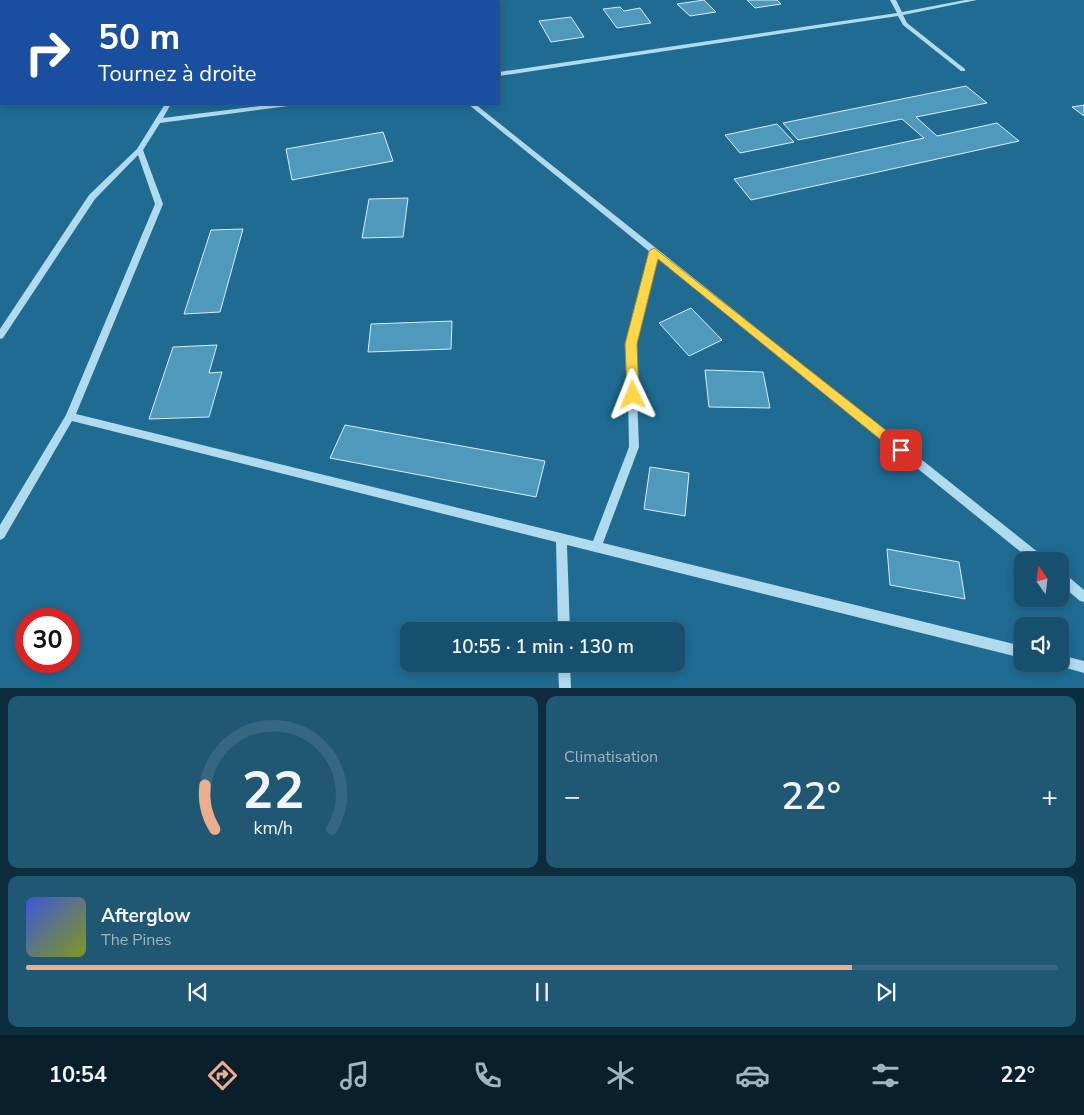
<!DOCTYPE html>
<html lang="fr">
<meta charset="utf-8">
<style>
body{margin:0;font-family:"Nunito Sans",sans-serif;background:#205773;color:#f1f3f6;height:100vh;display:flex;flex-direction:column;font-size:19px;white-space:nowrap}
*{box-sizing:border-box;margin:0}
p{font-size:16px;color:#9eb5c2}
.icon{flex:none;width:28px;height:28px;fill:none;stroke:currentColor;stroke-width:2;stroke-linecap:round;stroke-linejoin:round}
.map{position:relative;height:688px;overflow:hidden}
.drawer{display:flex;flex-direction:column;gap:8px;padding:8px;background:#0d2c3c;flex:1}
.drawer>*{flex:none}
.banner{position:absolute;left:0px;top:0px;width:500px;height:105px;box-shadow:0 2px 8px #0003,0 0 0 1px #366781;background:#1a4fa0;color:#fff;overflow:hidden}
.needle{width:32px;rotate:346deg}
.tools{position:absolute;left:1014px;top:552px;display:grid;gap:10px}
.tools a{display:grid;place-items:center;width:55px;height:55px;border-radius:10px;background:#17506e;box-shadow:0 2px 8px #0003,0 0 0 1px #366781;font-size:25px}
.speed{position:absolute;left:15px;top:608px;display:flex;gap:10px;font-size:25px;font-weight:700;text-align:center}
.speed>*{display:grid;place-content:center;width:65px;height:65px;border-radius:50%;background:#17506e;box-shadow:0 2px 8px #0003,0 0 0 1px #366781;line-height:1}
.speed .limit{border:8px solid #d22;background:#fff;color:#111}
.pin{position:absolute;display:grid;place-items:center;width:42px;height:42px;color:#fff;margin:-21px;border-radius:10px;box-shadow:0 2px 8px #0006}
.me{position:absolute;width:55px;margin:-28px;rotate:358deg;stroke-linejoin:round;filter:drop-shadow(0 0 4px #0008)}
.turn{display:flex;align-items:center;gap:18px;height:105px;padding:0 15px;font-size:22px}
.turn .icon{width:65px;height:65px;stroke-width:2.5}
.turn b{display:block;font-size:35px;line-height:42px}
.big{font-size:38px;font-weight:600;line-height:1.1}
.drawer .tile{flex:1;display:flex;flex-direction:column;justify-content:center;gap:8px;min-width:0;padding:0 18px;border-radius:10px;background:#205773}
.drawer .dial{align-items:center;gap:0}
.dial svg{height:130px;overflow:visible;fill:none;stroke:#366781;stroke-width:7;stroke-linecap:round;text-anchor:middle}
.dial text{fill:#f1f3f6;stroke:none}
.song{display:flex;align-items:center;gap:15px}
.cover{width:60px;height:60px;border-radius:8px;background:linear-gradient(135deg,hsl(230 70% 55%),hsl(70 70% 35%))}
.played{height:5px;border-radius:2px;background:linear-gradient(90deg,#eead8d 80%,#366781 80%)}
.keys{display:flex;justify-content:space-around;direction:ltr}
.heat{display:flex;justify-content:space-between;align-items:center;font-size:28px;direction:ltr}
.drawer .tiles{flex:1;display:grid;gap:8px;grid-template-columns:1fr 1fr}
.tile:last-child{grid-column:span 2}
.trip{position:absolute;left:400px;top:622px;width:285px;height:50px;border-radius:10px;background:#17506e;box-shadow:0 2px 8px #0003,0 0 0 1px #366781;font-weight:600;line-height:50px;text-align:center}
.tabs{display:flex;height:80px;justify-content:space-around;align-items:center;background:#09202c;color:#9eb5c2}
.tabs .icon{width:35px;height:35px}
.tabs .on{color:#eead8d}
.tabs b{font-size:22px;color:#f1f3f6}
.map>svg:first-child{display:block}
.building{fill:#4f99bd;stroke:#d6eefa}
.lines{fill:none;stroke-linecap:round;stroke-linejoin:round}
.minor{fill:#b0daee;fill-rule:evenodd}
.route{fill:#ffd54a;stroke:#a68a30}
</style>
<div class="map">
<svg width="1084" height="688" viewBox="0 0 1084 688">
<rect width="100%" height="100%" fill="#1f6b92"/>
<g class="building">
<polygon points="419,0 465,0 416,1"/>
<polygon points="704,0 716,12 690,16 677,4"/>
<polygon points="747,0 777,0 781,4 755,8"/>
<polygon points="620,7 624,11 640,8 651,23 617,28 603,9"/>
<polygon points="571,17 584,37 551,42 539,21"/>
<polygon points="966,86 987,103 916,117 937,136 997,123 1019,141 751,200 734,179 924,138 902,119 798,140 783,123"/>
<polygon points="1084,105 1084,116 1072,107"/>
<polygon points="777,124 794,142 740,153 725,135"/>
<polygon points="383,132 393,161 292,180 286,149"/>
<polygon points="408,198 403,237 362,238 369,199"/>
<polygon points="243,229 220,312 184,314 211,230"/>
<polygon points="691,308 722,340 689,356 659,323"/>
<polygon points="452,321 451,349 368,352 371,324"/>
<polygon points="217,345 209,373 222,372 209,417 149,419 173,347"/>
<polygon points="705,370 763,372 770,408 709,407"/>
<polygon points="345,425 545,461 536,497 330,458"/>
<polygon points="650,467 689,473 685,516 644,509"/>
<polygon points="887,549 959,562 965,599 890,585"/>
</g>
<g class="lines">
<g class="minor">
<rect x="227" y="0" width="6" height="1"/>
<polygon points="304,0 311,0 312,1 305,1"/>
<polygon points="890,0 896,0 902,12 965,0 977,0 903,15 907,23 965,69 965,71 961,71 903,25 898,16 499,76 499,72 897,13"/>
<polygon points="165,104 171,104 163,118 275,104 291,104 288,106 160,123 143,150 163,204 76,414 593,541 629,447 627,344 650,252 468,104 475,104 1044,557 1045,561 1032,561 656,257 635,344 639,447 603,543 1022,646 1022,658 567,545 570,631 558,631 556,542 72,421 4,538 0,540 0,525 66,415 155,204 138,155 95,199 3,338 0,339 0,329 89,195 137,149"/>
<polygon points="1060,572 1064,573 1084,590 1084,602 1080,601 1060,584"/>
<polygon points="1060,655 1084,661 1084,673 1056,665 1055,664 1060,664"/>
<polygon points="558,664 570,664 571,688 559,688"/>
</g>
</g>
<polygon class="route" points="654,248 906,446 908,450 906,453 901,455 897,453 658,259 637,344 639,395 637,399 628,399 627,395 625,344 649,251"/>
</svg>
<div class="tools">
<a><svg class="needle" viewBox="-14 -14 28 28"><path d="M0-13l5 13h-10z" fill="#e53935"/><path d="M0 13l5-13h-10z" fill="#9eb5c2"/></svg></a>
<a><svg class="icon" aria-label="sound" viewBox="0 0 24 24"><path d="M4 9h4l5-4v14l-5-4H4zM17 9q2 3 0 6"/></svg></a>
</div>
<div class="speed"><div class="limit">30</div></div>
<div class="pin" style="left:901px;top:450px;background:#d93025"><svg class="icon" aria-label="arrive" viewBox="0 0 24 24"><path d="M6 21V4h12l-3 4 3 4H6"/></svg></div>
<svg class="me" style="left:633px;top:395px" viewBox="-20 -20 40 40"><path d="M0-17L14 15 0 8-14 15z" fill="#ffd54a" stroke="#fff" stroke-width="4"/></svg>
<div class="trip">10:55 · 1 min · 130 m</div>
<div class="banner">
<div class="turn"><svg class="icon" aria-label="right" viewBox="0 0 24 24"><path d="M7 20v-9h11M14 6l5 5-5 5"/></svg><div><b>50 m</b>Tournez à droite</div></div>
</div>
</div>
<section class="drawer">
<div class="tiles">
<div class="tile dial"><svg viewBox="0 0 100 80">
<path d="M14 69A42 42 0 1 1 86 69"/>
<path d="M14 69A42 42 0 0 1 8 42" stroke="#eead8d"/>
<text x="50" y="56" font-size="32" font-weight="700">22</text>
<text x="50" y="72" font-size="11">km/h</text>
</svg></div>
<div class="tile"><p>Climatisation</p>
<div class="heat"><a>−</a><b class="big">22°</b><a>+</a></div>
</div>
<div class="tile">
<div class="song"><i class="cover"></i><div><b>Afterglow</b><p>The Pines</p></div></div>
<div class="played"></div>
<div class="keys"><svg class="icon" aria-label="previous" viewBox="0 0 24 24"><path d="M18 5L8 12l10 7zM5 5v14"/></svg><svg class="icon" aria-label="pause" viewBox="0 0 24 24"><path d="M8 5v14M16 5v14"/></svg><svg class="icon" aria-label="next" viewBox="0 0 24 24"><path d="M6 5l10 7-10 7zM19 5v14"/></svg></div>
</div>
</div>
</section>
<nav class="tabs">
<b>10:54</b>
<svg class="icon on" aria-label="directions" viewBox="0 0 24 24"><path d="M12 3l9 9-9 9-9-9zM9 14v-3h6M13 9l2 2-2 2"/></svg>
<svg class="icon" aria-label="music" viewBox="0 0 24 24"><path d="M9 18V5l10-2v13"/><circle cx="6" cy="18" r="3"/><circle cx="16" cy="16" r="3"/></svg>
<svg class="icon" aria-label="phone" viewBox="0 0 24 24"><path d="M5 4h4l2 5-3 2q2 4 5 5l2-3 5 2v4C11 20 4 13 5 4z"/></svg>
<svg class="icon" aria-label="climate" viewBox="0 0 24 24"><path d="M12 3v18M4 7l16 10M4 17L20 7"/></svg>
<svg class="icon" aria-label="car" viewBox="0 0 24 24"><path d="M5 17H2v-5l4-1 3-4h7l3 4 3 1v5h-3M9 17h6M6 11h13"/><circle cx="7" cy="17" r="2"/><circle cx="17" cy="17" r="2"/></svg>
<svg class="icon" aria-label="filters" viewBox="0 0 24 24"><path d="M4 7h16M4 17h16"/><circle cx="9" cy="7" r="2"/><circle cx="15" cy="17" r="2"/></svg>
<b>22°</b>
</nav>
